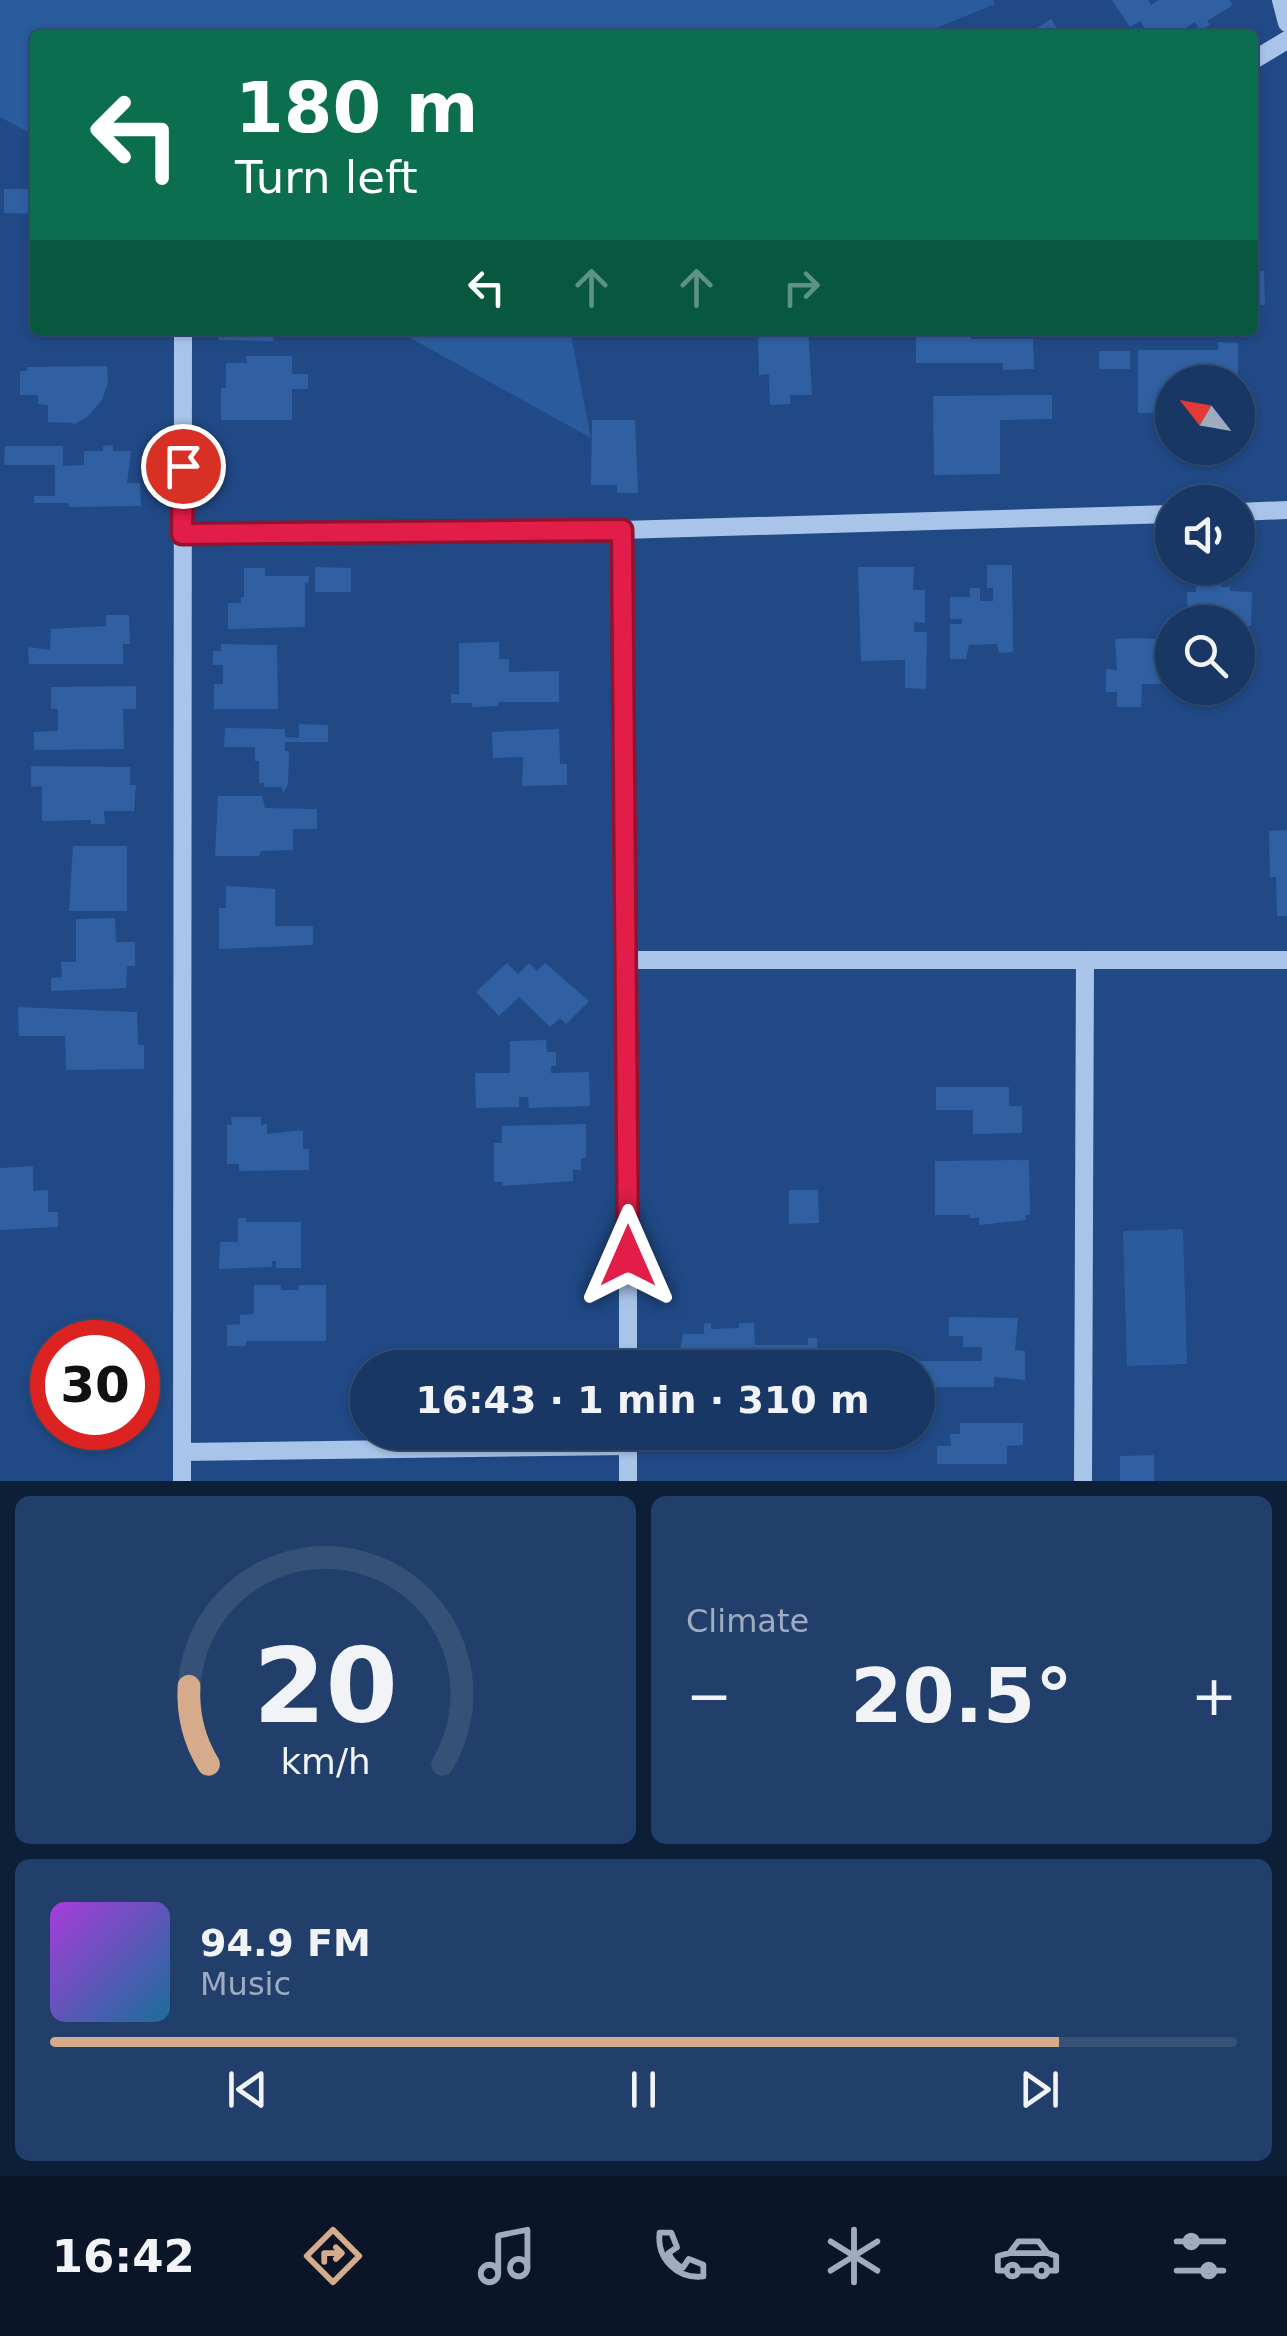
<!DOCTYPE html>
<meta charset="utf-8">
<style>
body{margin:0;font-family:"DejaVu Sans",sans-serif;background:#213f6a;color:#f1f3f6;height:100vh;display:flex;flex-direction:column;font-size:38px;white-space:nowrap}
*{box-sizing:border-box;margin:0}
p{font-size:32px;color:#9facbf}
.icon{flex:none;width:55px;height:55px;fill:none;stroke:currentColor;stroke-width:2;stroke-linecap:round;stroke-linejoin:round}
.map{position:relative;height:1481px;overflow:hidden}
.panel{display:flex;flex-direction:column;gap:15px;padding:15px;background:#0d1e37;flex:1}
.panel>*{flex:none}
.banner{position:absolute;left:30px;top:30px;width:1228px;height:305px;border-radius:10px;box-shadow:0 2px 8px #0004,0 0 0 2px #365178;background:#0b6e4f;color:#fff;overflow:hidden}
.needle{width:65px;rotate:301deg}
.tools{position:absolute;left:1155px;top:365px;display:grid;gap:20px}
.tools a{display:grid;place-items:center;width:100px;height:100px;border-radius:50%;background:#183764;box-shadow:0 2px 8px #0004,0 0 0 2px #365178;font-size:50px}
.speed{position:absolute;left:30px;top:1320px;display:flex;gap:20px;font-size:50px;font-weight:700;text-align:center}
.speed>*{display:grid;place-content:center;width:130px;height:130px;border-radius:50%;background:#183764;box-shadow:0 2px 8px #0004,0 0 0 2px #365178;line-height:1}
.speed .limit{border:15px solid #d22;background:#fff;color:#111}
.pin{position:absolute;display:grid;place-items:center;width:85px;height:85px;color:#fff;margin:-42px;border:5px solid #fff;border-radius:50%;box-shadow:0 2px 10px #0007}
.me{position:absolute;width:110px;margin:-55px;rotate:0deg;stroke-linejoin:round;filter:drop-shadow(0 0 8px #0008)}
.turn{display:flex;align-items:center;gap:35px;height:210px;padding:0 40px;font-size:45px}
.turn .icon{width:130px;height:130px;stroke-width:2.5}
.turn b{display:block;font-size:70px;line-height:85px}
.lanes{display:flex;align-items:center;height:95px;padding:0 40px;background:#0003;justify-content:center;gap:50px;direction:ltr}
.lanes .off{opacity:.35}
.big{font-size:75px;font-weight:700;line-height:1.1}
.panel .widget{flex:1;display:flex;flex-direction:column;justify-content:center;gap:15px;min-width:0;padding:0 35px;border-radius:15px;background:#213f6a}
.panel .dial{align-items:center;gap:0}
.dial svg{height:260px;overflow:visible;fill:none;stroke:#365178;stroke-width:7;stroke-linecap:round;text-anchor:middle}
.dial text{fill:#f1f3f6;stroke:none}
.song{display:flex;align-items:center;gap:30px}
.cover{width:120px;height:120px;border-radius:15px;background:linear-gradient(135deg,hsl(280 70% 55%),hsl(200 70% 35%))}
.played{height:10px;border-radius:5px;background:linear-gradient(90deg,#d6ab8b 85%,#365178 85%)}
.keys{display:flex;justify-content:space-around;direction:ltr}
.heat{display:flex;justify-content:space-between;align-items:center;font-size:55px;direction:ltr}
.panel .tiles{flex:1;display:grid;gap:15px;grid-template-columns:1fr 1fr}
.widget:last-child{grid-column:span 2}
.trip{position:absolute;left:350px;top:1350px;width:585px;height:100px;border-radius:50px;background:#183764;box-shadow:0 2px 8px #0004,0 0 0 2px #365178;font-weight:700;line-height:100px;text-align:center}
.dock{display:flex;height:160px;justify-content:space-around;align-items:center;background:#0a1628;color:#9facbf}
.dock .icon{width:70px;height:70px}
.dock .current{color:#d6ab8b}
.dock b{font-size:45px;color:#f1f3f6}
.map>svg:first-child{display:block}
.green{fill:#2a5b9d}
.building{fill:#3060a2}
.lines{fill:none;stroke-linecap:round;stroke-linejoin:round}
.minor{stroke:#a8c4e9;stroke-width:18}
.route-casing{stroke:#92132f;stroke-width:25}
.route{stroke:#e11d48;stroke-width:18}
</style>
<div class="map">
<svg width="1287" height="1481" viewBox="0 0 1287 1481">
<rect width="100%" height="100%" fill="#204985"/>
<g class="green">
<polygon points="0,0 993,0 995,4 919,35 35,35 35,136 0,117"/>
<polygon points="396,330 570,330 591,438"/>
<polygon points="1183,1229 1187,1364 1127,1366 1123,1231"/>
</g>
<g class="building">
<polygon points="1112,0 1148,0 1151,5 1159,0 1229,0 1233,5 1207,21 1210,25 1200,31 1195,22 1175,35 1149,35 1140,21 1130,27"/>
<polygon points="1051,19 1060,33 1069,27 1074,35 1041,35 1037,28"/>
<polygon points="4,189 35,189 35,214 4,213"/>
<polygon points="1252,271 1264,271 1265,305 1258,305 1258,332 1252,332"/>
<polygon points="218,330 273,330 273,341 218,340"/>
<polygon points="758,330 808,330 812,395 790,395 790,404 770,405 769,374 759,375"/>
<polygon points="912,330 971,330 971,339 1033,339 1034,369 1003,370 1003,363 916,363 916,336 912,336"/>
<polygon points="1218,342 1238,343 1238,382 1172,382 1172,413 1138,413 1138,350 1218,350"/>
<rect x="1099" y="351" width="31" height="18"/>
<polygon points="246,356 292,356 292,374 308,374 308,389 292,389 292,420 221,420 221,388 226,388 226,363 247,363"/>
<polygon points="107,366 108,382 102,400 87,417 73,425 74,423 48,422 48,405 38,404 38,395 20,395 20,371 27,371 27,367"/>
<polygon points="1052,395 1052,419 1000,420 1000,474 934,475 933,396"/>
<polygon points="592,420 635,420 638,493 617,493 617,485 591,485"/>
<polygon points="113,445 113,451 131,451 127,483 140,483 141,506 69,507 69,503 34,503 34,496 55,496 55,465 4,465 5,446 63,446 63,466 84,465 84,451 103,451 103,446"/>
<polygon points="987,565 1012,565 1013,652 999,653 997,644 969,645 966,659 950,659 950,624 962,624 962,619 950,619 950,597 970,597 970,588 980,588 980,601 993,601 993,588 987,588"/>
<polygon points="315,567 351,568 351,592 315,592"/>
<polygon points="858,567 914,567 913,590 925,590 925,623 914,622 914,632 927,632 926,689 905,688 905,660 861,661"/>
<polygon points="244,568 265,568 265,576 309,576 308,583 305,583 305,627 228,629 228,603 241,603 241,597 244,597"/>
<polygon points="1196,576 1221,576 1221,587 1230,587 1230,591 1252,592 1251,626 1238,626 1238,622 1188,622 1187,592 1196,592"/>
<polygon points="106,615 129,615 130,644 123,644 123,664 29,664 28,647 50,650 51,629 106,626"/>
<polygon points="1137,638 1172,640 1172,684 1142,684 1141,707 1117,707 1117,692 1106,692 1106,669 1117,670 1115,639"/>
<polygon points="499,642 499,659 509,659 509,672 559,671 559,702 498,702 498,706 472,707 473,703 451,703 451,694 459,694 459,643"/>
<polygon points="221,644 277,645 278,709 214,709 214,684 223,684 223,665 213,665 213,651 221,651"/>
<polygon points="136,686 136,709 123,709 124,749 34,750 34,732 58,731 58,709 51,709 51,687"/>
<polygon points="299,724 328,725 328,742 285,742 285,751 289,751 288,784 283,794 282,787 264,787 264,783 259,783 259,761 255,761 255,747 224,747 225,728 285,729 285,737 299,738"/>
<polygon points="559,729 560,764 567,764 567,785 522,786 523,757 493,758 492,732"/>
<polygon points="31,766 130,767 130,785 136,785 134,811 104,811 105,824 91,824 91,820 42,821 42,786 31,787"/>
<polygon points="218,796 262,796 265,808 317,809 317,829 293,829 293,850 261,851 259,856 215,856"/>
<polygon points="1287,830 1287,916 1277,916 1276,877 1270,877 1269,831"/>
<polygon points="73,846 127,846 127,911 69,911"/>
<polygon points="226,886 275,889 275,926 313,926 313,945 219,949 219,908 226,908"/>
<polygon points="115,918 116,942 135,942 135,966 127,966 126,988 51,991 51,978 62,977 61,962 76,962 76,919"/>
<polygon points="507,963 518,974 529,963 537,971 545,963 589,1001 566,1024 560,1018 550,1027 519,997 499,1016 476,992"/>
<polygon points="18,1007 137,1012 138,1045 144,1045 144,1069 66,1070 65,1036 19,1036"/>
<polygon points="546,1040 547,1052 556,1052 556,1066 551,1066 551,1073 589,1072 590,1106 529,1108 528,1097 519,1097 519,1107 476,1108 475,1073 510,1073 510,1041"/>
<polygon points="936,1087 1009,1087 1009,1106 1022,1106 1022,1133 973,1134 973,1110 936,1110"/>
<polygon points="231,1117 261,1117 261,1125 267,1124 267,1134 303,1130 303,1149 309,1149 309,1170 239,1171 239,1164 227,1164 227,1125 232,1125"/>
<polygon points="586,1124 586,1158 581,1158 581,1170 573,1170 573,1181 502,1186 503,1182 494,1182 494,1143 502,1143 502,1126"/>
<polygon points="1029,1160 1030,1215 1025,1215 1026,1220 979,1225 979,1218 969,1218 970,1215 935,1215 935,1161"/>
<polygon points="33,1166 33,1191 48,1190 48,1212 58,1212 58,1227 0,1230 0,1168"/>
<polygon points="789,1190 818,1190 819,1223 789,1224"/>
<polygon points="238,1218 246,1218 246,1222 301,1222 301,1268 276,1268 276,1261 272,1261 272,1267 219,1269 220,1242 238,1242"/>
<polygon points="254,1285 281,1285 281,1290 298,1290 299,1285 326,1285 326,1341 246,1341 246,1346 227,1346 227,1325 240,1324 240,1315 254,1314"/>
<polygon points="949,1317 1018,1318 1015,1350 1025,1351 1025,1380 994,1377 994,1387 932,1387 932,1382 918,1382 918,1368 912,1368 912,1361 982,1361 982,1347 963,1347 963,1336 949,1336"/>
<polygon points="711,1323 711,1329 739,1328 739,1323 754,1323 755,1345 808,1345 808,1338 817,1338 817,1368 686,1368 686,1364 673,1364 672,1350 680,1350 683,1334 704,1334 704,1324"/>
<polygon points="960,1423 1023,1423 1023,1445 1007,1446 1007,1464 937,1464 937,1446 951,1446 950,1434 960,1434"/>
<polygon points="1154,1455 1154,1481 1120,1481 1120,1456"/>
</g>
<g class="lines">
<g class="minor">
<polyline points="1281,0 1287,23"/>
<polyline points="1252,61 1287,40"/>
<polyline points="1238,512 1287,510"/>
<polyline points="622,530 628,960 628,1368"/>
<polyline points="183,534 622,530 1172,514"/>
<polyline points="628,960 1287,960"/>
<polyline points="628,1432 628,1481"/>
<polyline points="182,1452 628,1446"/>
<polyline points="182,1481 183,330"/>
<polyline points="1083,1481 1085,960"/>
</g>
</g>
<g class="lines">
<g class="route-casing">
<polyline id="route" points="183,466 182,534 622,530 628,1256"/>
</g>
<use href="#route" class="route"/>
</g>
</svg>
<div class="tools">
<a><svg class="needle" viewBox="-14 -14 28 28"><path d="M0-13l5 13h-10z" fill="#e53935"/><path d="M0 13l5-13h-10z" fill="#9facbf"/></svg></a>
<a><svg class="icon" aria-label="sound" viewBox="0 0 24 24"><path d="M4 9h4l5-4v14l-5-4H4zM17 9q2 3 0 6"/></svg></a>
<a><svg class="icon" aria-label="search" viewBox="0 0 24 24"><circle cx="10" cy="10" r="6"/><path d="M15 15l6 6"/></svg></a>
</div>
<div class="speed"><div class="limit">30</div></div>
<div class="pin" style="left:183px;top:466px;background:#d93025"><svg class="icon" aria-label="arrive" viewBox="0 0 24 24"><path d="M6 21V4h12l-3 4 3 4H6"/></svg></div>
<svg class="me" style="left:628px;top:1256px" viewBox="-20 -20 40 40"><path d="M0-17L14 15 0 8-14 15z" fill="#e11d48" stroke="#fff" stroke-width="4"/></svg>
<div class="trip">16:43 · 1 min · 310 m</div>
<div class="banner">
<div class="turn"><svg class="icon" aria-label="left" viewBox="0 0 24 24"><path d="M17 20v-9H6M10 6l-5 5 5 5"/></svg><div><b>180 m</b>Turn left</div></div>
<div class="lanes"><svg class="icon" aria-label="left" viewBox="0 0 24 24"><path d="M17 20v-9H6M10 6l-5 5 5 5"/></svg><svg class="icon off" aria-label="ahead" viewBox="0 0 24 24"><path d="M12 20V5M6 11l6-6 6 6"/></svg><svg class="icon off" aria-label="ahead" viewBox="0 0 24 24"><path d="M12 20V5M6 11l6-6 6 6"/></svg><svg class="icon off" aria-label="right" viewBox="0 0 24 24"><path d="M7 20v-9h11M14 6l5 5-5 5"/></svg></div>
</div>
</div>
<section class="panel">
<div class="tiles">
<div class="widget dial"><svg viewBox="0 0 100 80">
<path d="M14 69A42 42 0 1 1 86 69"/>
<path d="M14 69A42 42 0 0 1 8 45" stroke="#d6ab8b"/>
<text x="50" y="56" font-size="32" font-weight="700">20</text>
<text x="50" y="72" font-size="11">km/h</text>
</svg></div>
<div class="widget"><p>Climate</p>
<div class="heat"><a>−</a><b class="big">20.5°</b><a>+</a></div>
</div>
<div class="widget">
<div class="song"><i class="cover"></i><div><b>94.9 FM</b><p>Music</p></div></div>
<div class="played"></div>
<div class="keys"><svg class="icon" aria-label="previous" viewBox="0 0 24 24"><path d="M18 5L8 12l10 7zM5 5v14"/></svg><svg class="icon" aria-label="pause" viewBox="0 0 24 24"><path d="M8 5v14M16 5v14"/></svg><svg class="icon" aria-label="next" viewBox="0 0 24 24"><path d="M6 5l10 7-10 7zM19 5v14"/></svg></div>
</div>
</div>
</section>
<nav class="dock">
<b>16:42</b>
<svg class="icon current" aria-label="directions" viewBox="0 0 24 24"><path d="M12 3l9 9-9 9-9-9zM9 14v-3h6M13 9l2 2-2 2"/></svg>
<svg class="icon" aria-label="music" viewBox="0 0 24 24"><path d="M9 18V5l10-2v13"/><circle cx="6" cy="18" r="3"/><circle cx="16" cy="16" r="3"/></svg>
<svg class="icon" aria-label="phone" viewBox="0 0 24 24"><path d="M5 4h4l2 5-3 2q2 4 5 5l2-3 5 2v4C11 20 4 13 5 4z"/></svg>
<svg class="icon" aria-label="climate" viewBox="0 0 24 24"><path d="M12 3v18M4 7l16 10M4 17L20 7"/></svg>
<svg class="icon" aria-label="car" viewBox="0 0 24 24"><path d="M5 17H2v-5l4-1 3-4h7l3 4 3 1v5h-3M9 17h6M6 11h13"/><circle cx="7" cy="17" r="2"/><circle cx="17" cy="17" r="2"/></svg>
<svg class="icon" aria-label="filters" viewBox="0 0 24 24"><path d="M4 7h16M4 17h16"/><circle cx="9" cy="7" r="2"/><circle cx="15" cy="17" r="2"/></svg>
</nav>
